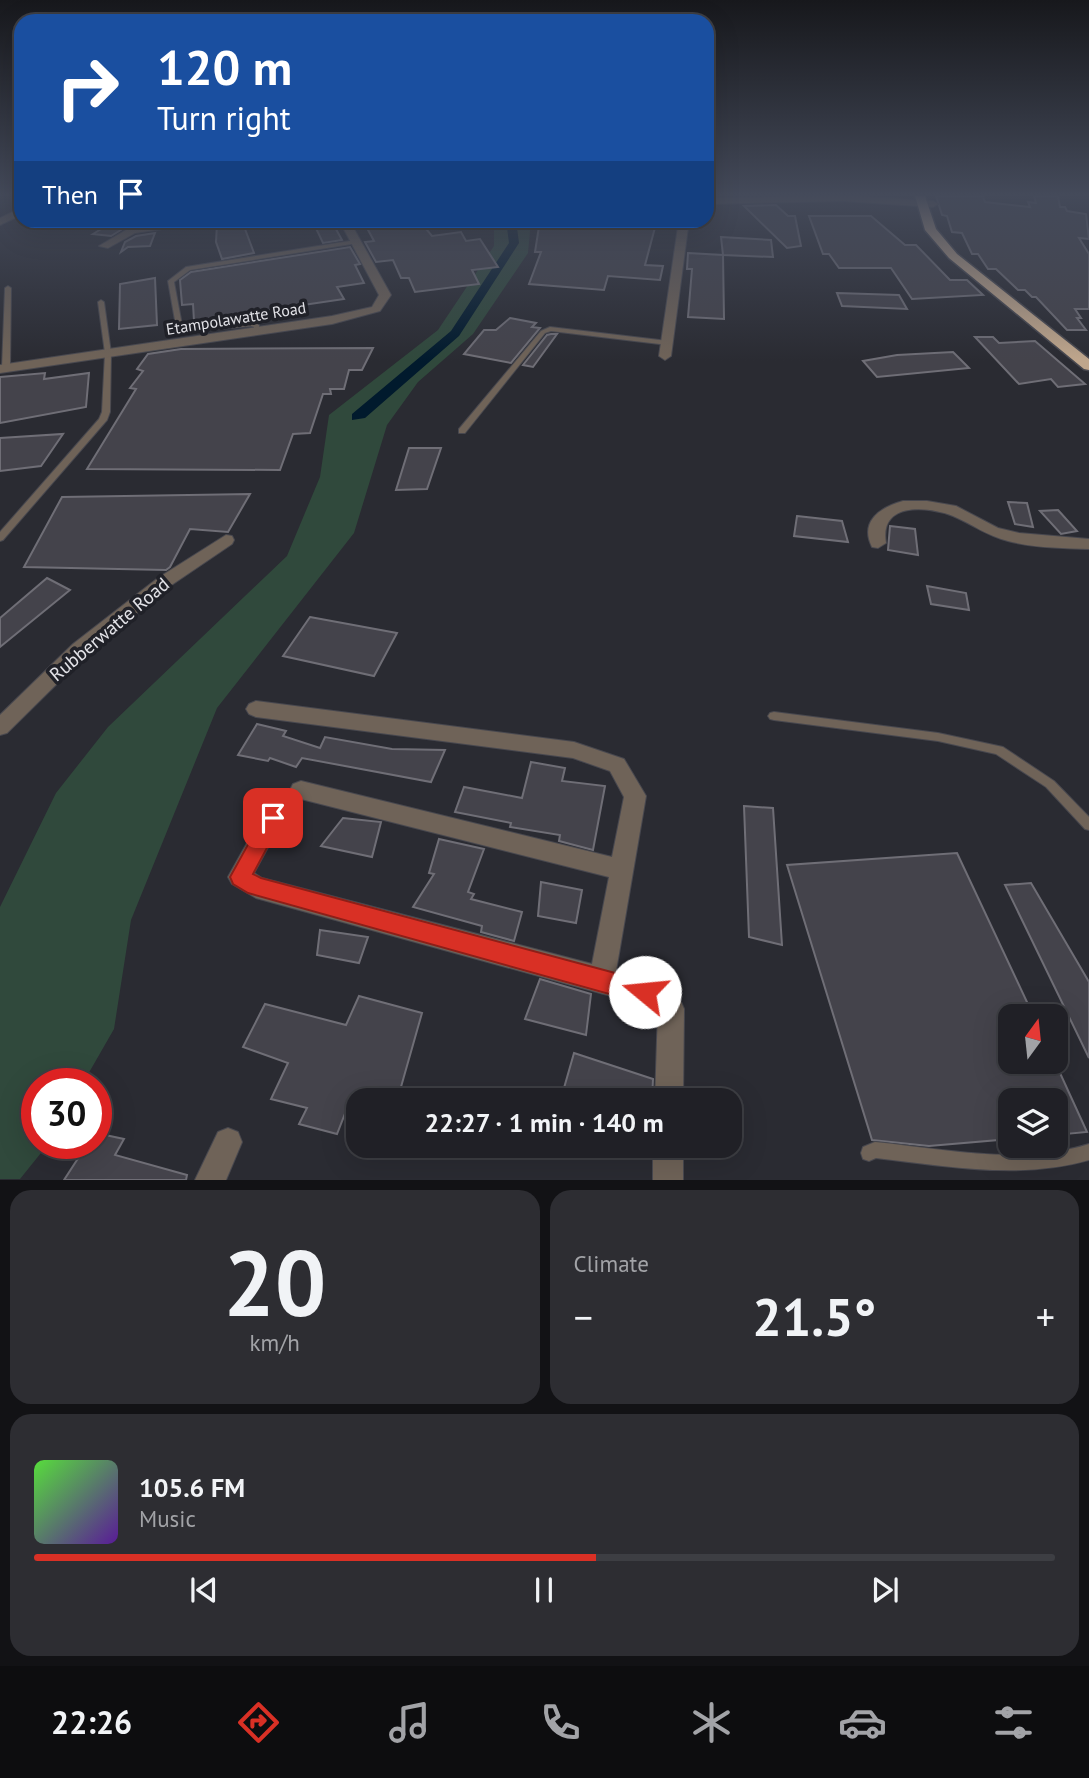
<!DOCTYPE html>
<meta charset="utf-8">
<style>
body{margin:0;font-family:"PT Sans",sans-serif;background:#2d2d32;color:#f1f3f6;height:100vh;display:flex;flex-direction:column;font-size:26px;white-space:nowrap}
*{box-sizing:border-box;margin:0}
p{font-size:23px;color:#a2a3a7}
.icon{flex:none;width:38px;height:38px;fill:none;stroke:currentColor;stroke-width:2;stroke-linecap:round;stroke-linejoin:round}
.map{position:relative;height:1180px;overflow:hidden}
.sheet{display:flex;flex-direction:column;gap:10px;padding:10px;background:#121215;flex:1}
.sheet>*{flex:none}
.banner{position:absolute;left:14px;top:14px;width:700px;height:214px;border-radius:21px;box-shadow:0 7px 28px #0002,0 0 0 2px #3d3e43;background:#1a4fa0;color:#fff;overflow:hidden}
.needle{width:46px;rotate:15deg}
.tools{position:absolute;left:998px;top:1004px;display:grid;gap:14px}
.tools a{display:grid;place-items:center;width:70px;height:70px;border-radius:14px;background:#202026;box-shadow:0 7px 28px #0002,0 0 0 2px #3d3e43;font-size:35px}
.speed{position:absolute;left:21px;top:1068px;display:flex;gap:14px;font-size:35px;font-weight:700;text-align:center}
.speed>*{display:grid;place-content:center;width:91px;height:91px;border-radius:50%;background:#202026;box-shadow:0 7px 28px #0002,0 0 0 2px #3d3e43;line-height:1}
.speed .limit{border:10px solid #d22;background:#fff;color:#111}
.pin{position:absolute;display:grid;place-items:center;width:60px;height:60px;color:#fff;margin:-30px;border-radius:14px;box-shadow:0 4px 10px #0006}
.me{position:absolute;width:77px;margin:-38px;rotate:287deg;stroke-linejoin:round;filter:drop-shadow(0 0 5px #0008)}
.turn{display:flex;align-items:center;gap:24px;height:147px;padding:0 28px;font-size:32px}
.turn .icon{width:91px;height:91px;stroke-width:2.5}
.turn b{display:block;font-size:49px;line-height:60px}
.then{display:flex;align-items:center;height:66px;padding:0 28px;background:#0003;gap:14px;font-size:26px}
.big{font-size:52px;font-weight:700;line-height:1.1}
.sheet .tile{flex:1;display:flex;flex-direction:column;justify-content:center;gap:10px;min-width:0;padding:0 24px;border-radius:21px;background:#2d2d32}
.sheet .dial{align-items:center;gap:0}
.dial b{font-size:91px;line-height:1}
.song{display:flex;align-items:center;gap:21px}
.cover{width:84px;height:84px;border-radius:10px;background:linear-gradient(135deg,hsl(110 70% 55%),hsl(270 70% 35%))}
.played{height:7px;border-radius:4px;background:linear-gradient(90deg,#d93025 55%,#3d3e43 55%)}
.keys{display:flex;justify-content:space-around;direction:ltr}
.heat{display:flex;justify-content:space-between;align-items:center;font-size:38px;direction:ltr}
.sheet .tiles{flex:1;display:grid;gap:10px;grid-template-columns:1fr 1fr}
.tile:last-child{grid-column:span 2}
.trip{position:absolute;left:346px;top:1088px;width:396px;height:70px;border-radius:21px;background:#202026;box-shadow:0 7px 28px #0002,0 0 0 2px #3d3e43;font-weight:700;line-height:70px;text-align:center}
.menu{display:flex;height:112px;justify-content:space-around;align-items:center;background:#0d0d0f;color:#a2a3a7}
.menu .icon{width:49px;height:49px}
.menu .selected{color:#d93025}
.menu b{font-size:32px;color:#f1f3f6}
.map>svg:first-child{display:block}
.green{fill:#30493c}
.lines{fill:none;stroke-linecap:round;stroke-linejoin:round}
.canal{fill:#011a2d;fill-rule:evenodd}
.building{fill:#44434b;stroke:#6f6e76;stroke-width:2}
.service-casing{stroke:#48484f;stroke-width:2}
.minor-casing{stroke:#48484f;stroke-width:2}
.tertiary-casing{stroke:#48484f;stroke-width:2}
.trunk-casing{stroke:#48484f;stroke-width:3}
.service{fill:#6f6358;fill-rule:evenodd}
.minor{fill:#6f6358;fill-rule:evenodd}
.tertiary{fill:#6f6358;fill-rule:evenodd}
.trunk{fill:#bfa68c;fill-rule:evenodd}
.route{fill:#d93025;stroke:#8d1f18;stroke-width:2}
.labels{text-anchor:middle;stroke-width:7;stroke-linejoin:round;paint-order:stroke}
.far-street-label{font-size:16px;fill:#e3e3e8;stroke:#202128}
.street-label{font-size:19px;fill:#e3e3e8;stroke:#202128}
</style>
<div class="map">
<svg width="1089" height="1180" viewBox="0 0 1089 1180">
<rect width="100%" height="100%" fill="#2a2b32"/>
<polygon class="green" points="494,221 531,221 528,253 473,334 418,382 387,425 354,533 217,708 131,920 114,1029 83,1083 37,1083 37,1143 49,1143 20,1179 0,1179 0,907 56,793 108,727 287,556 320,477 329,415 438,330 494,246"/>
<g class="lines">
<polygon class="canal" points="506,220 516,220 519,243 459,336 365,418 352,420 352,414 451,331 509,243"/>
</g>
<g class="building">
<polygon points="936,196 983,196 985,202 1030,207 1028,202 1036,203 1034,196 1058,196 1060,207 1065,207 1067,211 1086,214 1089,239 1079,238 1089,254 1089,309 1075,309 1081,318 1077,318 1086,330 1067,330 1036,297 1032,297 1025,290 1018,290 996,269 988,269 978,254 972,254 962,233 952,232 947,216 942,215"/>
<polygon points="776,205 788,216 795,216 801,246 787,248 744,206"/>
<polygon points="809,216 871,216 905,245 916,245 950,280 967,280 983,295 912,299 891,268 839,268 829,254 823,254"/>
<polygon points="116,220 137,220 111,236 93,234"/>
<polygon points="312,220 331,220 342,240 323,243"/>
<polygon points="540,220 657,220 645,265 663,266 660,280 608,276 604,290 529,284 541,252 535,252"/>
<polygon points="242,221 254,253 222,259 216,242 217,224"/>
<polygon points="405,224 407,226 422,224 432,236 461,232 466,241 480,239 498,267 472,270 479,284 415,292 409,278 401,278 393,260 376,262 365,242 374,241 367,228"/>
<polygon points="155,233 150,246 128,247 121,252 125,242 136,236"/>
<polygon points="721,237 771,240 773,257 723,255"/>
<polygon points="350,247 360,264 355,265 364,283 337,287 344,299 194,321 193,304 182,305 180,280 191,272"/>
<polygon points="688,253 723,255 724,319 688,317 692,269 687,269"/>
<polygon points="155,278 157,325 119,329 120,284"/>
<polygon points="837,293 899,295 907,309 842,306"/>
<polygon points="510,318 536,323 532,327 540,328 511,363 464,354 484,330 496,330"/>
<polygon points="551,334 557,334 533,367 523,365 547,335"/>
<polygon points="975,337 993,337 999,343 1035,341 1085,384 1058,387 1051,379 1019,384"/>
<polygon points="373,348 362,370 349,370 344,389 330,389 331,394 323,394 310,433 293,434 280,470 87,469 136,389 130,388 143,371 137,369 148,354 181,349"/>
<polygon points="953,352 969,368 877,377 863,361 897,355"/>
<polygon points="45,373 44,379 89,373 86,407 0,423 0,377"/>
<polygon points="63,434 41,466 0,471 0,438"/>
<polygon points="409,448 441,448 427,489 396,490"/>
<polygon points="250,494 228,532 190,529 170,567 166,570 24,567 62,497"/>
<polygon points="1008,502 1027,503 1033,527 1015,524"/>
<polygon points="1058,510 1077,531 1061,534 1040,511"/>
<polygon points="797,516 842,521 848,542 794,536"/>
<polygon points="890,526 915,529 918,555 888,550"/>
<polygon points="47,578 70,590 0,647 0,618"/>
<polygon points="927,586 966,593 969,610 931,604"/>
<polygon points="310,617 397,633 374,676 283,656"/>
<polygon points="257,724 286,731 283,736 320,748 325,737 392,749 445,750 431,782 302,758 296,767 270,758 268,761 238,755"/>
<polygon points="531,762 565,768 562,781 605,786 593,850 559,841 560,835 510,827 511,823 455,812 464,787 522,798"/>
<polygon points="744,806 773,808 782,945 749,937"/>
<polygon points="343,818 381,822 372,857 321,846"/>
<polygon points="439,839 484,849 468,892 474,894 471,899 522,912 514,941 481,932 482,926 413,907 434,874 429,873"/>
<polygon points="957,853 1034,1017 1010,1017 1010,1062 1055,1062 1087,1132 1055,1135 1055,1101 1010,1101 1010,1139 929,1146 872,1140 787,865"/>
<polygon points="541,882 582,890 576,923 538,916"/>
<polygon points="1031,883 1089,982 1089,1058 1005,885"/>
<polygon points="320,930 368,937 359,963 317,955"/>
<polygon points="540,979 591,994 586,1035 525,1019"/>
<polygon points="359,996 422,1013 397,1101 359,1101 359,1109 348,1106 337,1134 299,1124 307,1108 271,1099 288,1063 243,1047 265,1004 346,1025"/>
<polygon points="574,1053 653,1079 652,1101 577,1101 562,1095"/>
<polygon points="96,1133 124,1139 115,1155 187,1175 186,1180 64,1180 88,1143 96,1143"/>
</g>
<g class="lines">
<g class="service-casing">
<g id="service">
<polygon points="356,240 359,242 358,243 190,270 174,282 182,325 197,327 252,322 259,325 259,331 254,332 254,327 251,326 197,331 176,326 168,281 186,267"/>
<polygon points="8,286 11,288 10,368 6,370 2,368 5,288"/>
<polygon points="101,300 104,302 111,353 110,412 107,420 3,540 0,541 0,532 99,419 102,412 105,353 98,302"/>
<polygon points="550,327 668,341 671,343 668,345 551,331 545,333 465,433 459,433 459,429 541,331"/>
<polygon points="774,712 938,733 1003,747 1054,781 1089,817 1089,830 1085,829 1046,787 996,754 938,741 774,720 770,719 768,716 770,713"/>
<path d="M875,1142C945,1149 1020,1166 1089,1144V1160C1020,1180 946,1166 876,1158L869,1161L863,1159L861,1153L863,1147Z"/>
</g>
</g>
<g class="minor-casing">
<g id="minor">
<polygon points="21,208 21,215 0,225 0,218"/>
<polygon points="143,220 156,220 149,225 188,220 223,220 135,233 108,248 99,246"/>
<polygon points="679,220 689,220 671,356 665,360 659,356"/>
<path d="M903,501H927L956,506L998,528L1019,533L1089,539V549C1062,548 1034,548 1008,541C987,536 972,524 953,516C927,506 879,502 886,543L878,548L872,547C859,521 881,507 903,501Z"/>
<polygon points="226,535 232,536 234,540 232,544 170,586 87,654 7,733 0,735 0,715 73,644 158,578"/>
<polygon points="256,701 574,742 624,759 646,796 616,971 676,990 684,1009 683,1101 655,1101 658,1009 256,898 232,884 228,877 265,811 273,809 281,811 284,818 254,873 262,878 592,964 609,877 301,799 293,796 290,790 293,784 301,781 612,857 624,797 610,771 573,758 256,717 249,714 246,709 249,704"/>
<polygon points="228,1128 238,1132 242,1142 226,1180 195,1180 218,1132"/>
<rect x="653" y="1146" width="30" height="34"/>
</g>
</g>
<g class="tertiary-casing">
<g id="tertiary">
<polygon points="852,196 933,201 938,204 933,207 843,201 707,204 707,198"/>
<polygon points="339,220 349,220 391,295 380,311 332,324 0,373 0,365 332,316 372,307 379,295"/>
</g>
</g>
<g class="trunk-casing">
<polygon id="trunk" points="915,196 925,196 936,229 957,254 1089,359 1089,370 1084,369 949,258 925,230"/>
</g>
<use href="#service" class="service"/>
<use href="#minor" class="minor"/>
<use href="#tertiary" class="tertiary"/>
<use href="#trunk" class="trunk"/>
</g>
<linearGradient id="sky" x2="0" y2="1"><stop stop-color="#17181c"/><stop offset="0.54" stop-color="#444a5a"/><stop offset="1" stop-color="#444a5a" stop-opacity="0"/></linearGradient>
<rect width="1089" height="361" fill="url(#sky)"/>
<polygon class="route" points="273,809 281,812 283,818 253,874 261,878 645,981 653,984 657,992 653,1000 645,1004 248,893 233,884 230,877 266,812"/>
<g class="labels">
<g class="far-street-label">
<text transform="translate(236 318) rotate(-9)" y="6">Etampolawatte Road</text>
</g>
<g class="street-label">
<text transform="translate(109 629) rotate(-40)" y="7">Rubberwatte Road</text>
</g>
</g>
</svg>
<div class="tools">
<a><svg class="needle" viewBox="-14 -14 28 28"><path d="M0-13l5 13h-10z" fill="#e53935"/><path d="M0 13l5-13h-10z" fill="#a2a3a7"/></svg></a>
<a><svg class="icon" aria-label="layers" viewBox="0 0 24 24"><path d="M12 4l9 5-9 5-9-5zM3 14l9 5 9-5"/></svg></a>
</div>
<div class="speed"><div class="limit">30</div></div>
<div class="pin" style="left:273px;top:818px;background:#d93025"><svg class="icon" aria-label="arrive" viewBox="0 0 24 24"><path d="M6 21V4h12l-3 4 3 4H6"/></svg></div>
<svg class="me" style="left:645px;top:992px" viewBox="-20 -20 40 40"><circle r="19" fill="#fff"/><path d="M0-13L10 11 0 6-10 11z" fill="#d93025"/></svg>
<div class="trip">22:27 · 1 min · 140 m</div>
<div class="banner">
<div class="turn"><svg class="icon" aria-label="right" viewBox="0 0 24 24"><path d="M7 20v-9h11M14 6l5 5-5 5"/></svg><div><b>120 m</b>Turn right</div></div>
<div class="then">Then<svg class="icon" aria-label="arrive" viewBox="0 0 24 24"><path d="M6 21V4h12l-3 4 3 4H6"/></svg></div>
</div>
</div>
<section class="sheet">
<div class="tiles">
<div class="tile dial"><b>20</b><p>km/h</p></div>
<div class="tile"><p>Climate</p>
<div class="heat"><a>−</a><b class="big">21.5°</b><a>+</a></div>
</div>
<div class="tile">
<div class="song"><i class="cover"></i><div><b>105.6 FM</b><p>Music</p></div></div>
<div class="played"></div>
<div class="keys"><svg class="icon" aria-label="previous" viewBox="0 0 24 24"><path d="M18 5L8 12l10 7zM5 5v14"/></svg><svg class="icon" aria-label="pause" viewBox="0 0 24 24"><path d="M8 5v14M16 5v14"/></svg><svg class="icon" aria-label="next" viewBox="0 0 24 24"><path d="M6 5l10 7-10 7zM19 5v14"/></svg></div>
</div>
</div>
</section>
<nav class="menu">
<b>22:26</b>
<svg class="icon selected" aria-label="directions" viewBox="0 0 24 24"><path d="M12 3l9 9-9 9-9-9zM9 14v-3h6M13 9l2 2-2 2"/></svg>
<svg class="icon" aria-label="music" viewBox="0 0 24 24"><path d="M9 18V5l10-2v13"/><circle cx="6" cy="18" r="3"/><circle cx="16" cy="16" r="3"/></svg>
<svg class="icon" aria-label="phone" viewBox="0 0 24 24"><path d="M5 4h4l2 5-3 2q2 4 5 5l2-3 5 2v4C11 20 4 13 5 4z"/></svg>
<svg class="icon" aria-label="climate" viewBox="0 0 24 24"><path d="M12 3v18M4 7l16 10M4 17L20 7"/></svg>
<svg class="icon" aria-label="car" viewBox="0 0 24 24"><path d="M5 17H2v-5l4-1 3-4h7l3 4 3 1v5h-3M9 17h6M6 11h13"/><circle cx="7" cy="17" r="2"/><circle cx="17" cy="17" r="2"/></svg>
<svg class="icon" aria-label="filters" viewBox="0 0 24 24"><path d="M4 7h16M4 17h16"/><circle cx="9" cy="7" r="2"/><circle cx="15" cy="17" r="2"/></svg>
</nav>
